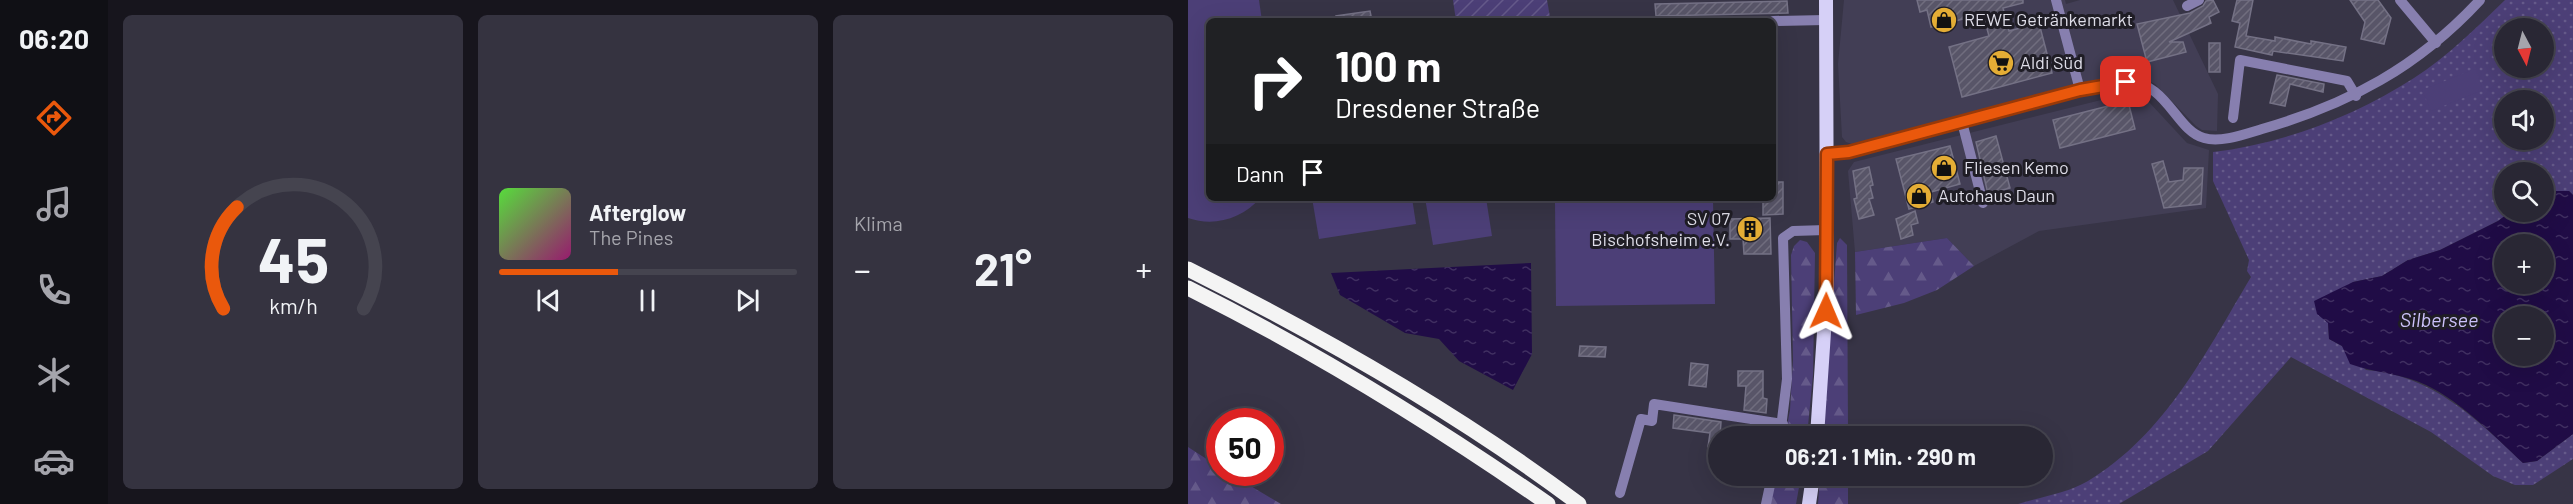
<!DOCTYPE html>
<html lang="de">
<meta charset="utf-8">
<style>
body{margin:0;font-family:Barlow,sans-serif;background:#353340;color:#f1f3f6;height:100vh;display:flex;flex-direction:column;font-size:22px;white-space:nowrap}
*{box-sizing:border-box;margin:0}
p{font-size:20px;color:#a5a5ac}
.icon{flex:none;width:33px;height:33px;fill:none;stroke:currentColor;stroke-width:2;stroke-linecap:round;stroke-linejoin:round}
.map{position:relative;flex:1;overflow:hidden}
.panel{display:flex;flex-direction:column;gap:15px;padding:15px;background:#17151d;width:1080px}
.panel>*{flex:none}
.hud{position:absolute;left:18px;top:18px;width:570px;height:183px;border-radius:9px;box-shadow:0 6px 24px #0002,0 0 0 2px #45444f;background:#202124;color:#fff;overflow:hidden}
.needle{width:39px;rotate:173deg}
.controls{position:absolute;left:1306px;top:18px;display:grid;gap:12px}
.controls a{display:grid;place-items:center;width:60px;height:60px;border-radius:50%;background:#292734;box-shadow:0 6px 24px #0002,0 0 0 2px #45444f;font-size:30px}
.speed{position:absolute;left:18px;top:408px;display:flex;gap:12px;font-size:30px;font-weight:700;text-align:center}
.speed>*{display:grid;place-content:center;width:78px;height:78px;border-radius:50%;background:#292734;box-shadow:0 6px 24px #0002,0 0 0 2px #45444f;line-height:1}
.speed .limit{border:9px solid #d22;background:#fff;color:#111}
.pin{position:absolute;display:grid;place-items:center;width:51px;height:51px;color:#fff;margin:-26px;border-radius:12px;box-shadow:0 3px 9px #0006}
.me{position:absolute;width:66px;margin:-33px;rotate:1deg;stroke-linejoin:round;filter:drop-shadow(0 0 4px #0008)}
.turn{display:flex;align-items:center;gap:21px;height:126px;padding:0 30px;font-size:27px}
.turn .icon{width:78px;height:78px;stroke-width:2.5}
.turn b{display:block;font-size:42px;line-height:51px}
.then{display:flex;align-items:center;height:57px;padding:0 30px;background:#0003;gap:12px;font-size:22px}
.big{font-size:45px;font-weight:700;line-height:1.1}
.panel .tile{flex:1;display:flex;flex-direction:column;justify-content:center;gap:9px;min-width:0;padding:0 21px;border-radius:9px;background:#353340}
.panel .dial{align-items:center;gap:0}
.dial svg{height:156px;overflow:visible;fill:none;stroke:#45444f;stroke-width:7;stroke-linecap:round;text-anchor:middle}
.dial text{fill:#f1f3f6;stroke:none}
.song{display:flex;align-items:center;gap:18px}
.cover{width:72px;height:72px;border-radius:9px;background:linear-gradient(135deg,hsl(110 70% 55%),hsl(320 70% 35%))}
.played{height:6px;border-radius:3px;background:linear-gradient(90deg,#ea580c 40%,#45444f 40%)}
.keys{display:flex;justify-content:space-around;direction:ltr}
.heat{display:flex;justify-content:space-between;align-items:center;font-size:33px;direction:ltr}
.panel .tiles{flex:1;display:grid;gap:15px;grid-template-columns:repeat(3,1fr)}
.trip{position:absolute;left:520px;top:426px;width:345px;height:60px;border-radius:30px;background:#292734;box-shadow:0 6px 24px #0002,0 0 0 2px #45444f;font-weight:700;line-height:60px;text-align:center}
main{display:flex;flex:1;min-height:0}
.tab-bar{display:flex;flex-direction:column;width:108px;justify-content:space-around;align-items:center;background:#101015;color:#a5a5ac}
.tab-bar .icon{width:42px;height:42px}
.tab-bar .active{color:#ea580c}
.tab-bar b{font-size:27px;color:#f1f3f6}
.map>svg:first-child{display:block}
.built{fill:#423e55}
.grass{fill:url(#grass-dots);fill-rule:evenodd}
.forest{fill:url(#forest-firs)}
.garden{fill:url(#garden-furrows)}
.pitch{fill:#4c3f77}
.water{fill:url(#water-ripples);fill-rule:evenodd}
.building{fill:url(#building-hatch);stroke:#747185;stroke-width:1.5}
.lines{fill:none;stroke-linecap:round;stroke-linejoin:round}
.minor{stroke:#877faf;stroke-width:10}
.major{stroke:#d6d0f7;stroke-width:14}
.highway{stroke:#f4f4f4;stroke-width:15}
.route-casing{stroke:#983908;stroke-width:15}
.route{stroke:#ea580c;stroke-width:10}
.labels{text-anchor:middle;stroke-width:6;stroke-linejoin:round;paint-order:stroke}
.poi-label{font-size:18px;fill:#dfdee9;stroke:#1f1d25;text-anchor:start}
.water-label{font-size:20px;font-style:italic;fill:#ccc2fa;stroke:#1f1d25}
</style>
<main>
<nav class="tab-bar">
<b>06:20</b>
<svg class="icon active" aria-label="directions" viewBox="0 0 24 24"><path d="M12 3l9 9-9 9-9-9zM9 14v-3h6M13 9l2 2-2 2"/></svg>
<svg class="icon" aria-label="music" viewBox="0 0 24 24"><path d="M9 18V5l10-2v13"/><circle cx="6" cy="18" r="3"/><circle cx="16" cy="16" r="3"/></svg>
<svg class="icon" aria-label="phone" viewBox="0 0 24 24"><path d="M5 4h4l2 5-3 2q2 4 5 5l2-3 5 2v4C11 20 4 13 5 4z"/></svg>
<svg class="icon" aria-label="climate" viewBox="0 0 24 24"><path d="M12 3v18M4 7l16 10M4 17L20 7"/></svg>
<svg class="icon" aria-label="car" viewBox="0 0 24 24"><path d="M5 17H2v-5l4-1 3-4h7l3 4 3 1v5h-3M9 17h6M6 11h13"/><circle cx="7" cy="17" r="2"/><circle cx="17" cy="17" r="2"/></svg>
</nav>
<section class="panel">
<div class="tiles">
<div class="tile dial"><svg viewBox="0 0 100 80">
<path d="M14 69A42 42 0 1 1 86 69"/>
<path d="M14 69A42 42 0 0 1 21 17" stroke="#ea580c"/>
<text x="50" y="56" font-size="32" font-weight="700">45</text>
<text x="50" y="72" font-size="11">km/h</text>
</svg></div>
<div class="tile">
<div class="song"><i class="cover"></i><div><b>Afterglow</b><p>The Pines</p></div></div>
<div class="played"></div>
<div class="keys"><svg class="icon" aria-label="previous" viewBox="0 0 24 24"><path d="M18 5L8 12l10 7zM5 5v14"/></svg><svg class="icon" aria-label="pause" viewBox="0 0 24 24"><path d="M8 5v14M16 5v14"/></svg><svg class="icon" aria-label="next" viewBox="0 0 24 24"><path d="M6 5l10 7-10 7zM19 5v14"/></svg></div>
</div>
<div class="tile"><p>Klima</p>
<div class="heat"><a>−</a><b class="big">21°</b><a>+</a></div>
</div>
</div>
</section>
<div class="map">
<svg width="1385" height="504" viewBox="0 0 1385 504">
<defs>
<pattern id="grass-dots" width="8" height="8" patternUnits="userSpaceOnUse" patternTransform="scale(1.5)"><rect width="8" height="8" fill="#4c3f77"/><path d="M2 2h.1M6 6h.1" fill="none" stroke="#655a8a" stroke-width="1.8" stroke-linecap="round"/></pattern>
<pattern id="forest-firs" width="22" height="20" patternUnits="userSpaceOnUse" patternTransform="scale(1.5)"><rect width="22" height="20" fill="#4c3f77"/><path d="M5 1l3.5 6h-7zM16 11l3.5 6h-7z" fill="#655a8a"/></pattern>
<pattern id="garden-furrows" width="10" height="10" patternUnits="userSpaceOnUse" patternTransform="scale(1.5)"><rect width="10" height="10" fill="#4c3f77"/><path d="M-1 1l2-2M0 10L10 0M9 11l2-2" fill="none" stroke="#655a8a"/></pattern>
<pattern id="water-ripples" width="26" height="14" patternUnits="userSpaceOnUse" patternTransform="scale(1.5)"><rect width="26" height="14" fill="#200c46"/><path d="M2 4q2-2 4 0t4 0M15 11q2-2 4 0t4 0" fill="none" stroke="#402f61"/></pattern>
<pattern id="building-hatch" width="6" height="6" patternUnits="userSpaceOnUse" patternTransform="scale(1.5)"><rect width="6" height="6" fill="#585568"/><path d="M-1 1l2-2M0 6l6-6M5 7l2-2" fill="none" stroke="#706d7e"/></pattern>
</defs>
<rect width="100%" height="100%" fill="#373446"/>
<g class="built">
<polygon points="656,0 877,0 878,4 892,0 985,0 1030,94 1029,131 1014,130 1008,126 967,84 950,76 939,75 898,82 664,144 658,142 654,137 650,64"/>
<polygon points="937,94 960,101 999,143 1021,150 1018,208 851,231 786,266 759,238 667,252 660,171 666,162"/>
</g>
<path class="grass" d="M1317,0H1385V195L1381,191H1356V172H1317V212H1322L1310,221L1252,250L1220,260L1194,276L1165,282L1140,323L1141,339L1154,346L1178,370C1243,374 1290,420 1335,463L1349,461L1385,434V459L1345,485H1327L1305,476L1243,432L1103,357L1020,451L931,504H830C852,497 880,493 900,481C978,434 1018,352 1063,277L1059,271L1061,260L1025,181V152C1095,144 1167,116 1226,78C1259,57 1289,27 1317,0ZM1317,28H1356V68H1317ZM1317,100H1356V140H1317Z"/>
<g class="forest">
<polygon points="652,238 659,245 660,436 635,436 649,243"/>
<polygon points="759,238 786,266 749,290 716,303 668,315 667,252"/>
<polygon points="612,240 619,242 627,253 625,375 619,436 597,436 602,410 605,360 603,255 606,246"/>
<polygon points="0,447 31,467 32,472 41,473 93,504 0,504"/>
<polygon points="589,476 613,476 608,504 582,504"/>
<polygon points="632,476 660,476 660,504 630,504"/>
</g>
<polygon class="garden" points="265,0 359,0 362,17 268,21"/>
<g class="pitch">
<path d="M0,0H71L74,21H21V198H72C54,219 26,227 0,218Z"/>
<polygon points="1287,69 1295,90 1243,111 1234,90"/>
<polygon points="124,198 224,198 228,224 131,239"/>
<polygon points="237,198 298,198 304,236 245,245"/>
<polygon points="525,200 527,304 368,306 367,202"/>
</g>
<g class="water">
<path d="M1356,191H1381L1385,195V434L1349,461L1335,463C1305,435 1275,403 1238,385C1213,373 1187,373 1162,364L1154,346L1141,339L1140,323L1129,314L1126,301L1165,282L1194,276L1220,260L1252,250L1310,221L1322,212H1356ZM1317,244H1356V284H1317ZM1317,316H1356V356H1317Z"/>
<polygon points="343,263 344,354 325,390 271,361 251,339 217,333 152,295 143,273"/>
</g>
<g class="building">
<polygon points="729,0 835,0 835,3 815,8 821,31 851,23 864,73 774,97 761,47 801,36 795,14 743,27 739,10 732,12"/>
<polygon points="1025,0 1031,12 1021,17 1023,23 981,42 995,42 998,52 959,62 949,24 1002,13 1015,6 1018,1"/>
<polygon points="1049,0 1065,0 1058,36 1087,41 1087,37 1123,44 1123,41 1158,47 1155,61 1085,51 1084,55 1047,47 1052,23 1044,21"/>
<polygon points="1162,0 1190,0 1203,18 1196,44 1173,39 1177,22"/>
<polygon points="599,1 600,13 468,16 467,4"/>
<polygon points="182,11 184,21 149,21 148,16"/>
<rect x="1021" y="43" width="11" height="29"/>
<polygon points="1089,75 1136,84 1135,92 1102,84 1097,106 1082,103"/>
<polygon points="940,101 947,129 872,148 865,120"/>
<polygon points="808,136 822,188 800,194 788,142"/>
<polygon points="762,146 772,184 743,192 745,202 721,209 708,159"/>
<polygon points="975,161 981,182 995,180 996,168 1015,168 1013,204 976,208 964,164"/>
<polygon points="681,167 685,185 682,186 685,198 681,199 686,215 671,219 666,199 669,198 665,171"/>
<polygon points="585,182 595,182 595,214 575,215 575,198 585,198"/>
<polygon points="727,211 730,223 723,225 725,235 713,239 708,219"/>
<polygon points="582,218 583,254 556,254 555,239 542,239 542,219"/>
<polygon points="392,346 418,347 417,357 391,356"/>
<polygon points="503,363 520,365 518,387 501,385"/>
<polygon points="550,371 575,371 575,398 579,399 578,413 556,410 558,386 550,386"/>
<polygon points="486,415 533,422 531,449 520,447 522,433 485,428"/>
</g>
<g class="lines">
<g class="minor">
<polyline points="868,0 892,90"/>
<polyline points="1212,0 1248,43"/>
<polyline points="999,6 1011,0"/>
<polyline points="585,21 637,20"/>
<polyline points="1045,118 1052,60 1159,81 1168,96"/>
<polyline points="774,122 795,203"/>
<path d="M639,154L661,152C723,136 784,120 845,103C875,95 907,82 938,82C979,81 988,131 1016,138C1033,143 1057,134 1074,129C1161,104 1230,67 1292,0"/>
<polyline points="592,436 599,379 595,238 605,231 638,230"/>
<polyline points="432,493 453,419 464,421 466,404 595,424"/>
<polyline points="578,504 584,476"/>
</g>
<g class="major">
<polyline points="629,436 639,288 638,0"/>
<polyline points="621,504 625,476"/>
</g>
<g class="highway">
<path d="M0,269C136,337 270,413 391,504"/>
<path d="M0,288C126,351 245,424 360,504"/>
</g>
</g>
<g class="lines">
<g class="route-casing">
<polyline id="route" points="638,311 639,154 661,152 892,90 938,82"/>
</g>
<use href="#route" class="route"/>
</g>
<defs>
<g id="shop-disc" transform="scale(1.35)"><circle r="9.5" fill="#e4ad35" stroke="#1f1d25"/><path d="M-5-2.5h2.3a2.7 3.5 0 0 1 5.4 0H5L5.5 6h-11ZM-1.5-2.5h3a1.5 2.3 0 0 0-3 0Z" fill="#111"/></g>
<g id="supermarket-disc" transform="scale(1.35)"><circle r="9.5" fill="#e4ad35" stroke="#1f1d25"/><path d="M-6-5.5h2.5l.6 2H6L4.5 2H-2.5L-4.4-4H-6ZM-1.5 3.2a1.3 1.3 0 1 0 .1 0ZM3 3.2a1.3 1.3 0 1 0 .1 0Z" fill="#111"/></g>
<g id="building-disc" transform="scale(1.35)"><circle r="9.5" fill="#e4ad35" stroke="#1f1d25"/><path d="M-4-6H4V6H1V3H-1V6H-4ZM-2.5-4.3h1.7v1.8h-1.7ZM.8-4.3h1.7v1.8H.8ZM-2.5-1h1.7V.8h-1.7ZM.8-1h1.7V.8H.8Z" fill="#111"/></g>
</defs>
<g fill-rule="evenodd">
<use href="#shop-disc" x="756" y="20"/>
<use href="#supermarket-disc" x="813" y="63"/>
<use href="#shop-disc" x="756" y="168"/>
<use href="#shop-disc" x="731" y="196"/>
<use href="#building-disc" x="562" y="229"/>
</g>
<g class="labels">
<g class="poi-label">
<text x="776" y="26">REWE Getränkemarkt</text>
<text x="832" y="69">Aldi Süd</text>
<text x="776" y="174">Fliesen Kemo</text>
<text x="750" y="202">Autohaus Daun</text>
<text x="542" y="225" text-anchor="end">SV 07<tspan x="542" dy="21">Bischofsheim e.V.</tspan></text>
</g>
<g class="water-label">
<text x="1251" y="327">Silbersee</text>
</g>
</g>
</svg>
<div class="controls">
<a><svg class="needle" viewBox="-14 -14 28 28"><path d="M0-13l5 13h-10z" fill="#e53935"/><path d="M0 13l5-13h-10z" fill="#a5a5ac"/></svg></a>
<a><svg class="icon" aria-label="sound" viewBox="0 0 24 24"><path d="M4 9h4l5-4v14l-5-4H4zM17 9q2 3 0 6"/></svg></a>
<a><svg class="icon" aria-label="search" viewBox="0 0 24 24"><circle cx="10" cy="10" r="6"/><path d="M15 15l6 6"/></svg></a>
<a>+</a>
<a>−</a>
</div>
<div class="speed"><div class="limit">50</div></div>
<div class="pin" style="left:938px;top:82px;background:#d93025"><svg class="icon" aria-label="arrive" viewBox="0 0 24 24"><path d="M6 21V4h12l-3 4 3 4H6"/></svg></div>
<svg class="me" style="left:638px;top:311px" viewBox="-20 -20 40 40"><path d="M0-17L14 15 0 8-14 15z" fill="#ea580c" stroke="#fff" stroke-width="4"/></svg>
<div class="trip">06:21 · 1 Min. · 290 m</div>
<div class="hud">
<div class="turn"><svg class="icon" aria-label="right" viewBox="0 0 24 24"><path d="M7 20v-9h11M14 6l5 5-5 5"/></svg><div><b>100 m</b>Dresdener Straße</div></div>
<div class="then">Dann<svg class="icon" aria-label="arrive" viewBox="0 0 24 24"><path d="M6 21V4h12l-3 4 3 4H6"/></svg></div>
</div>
</div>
</main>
